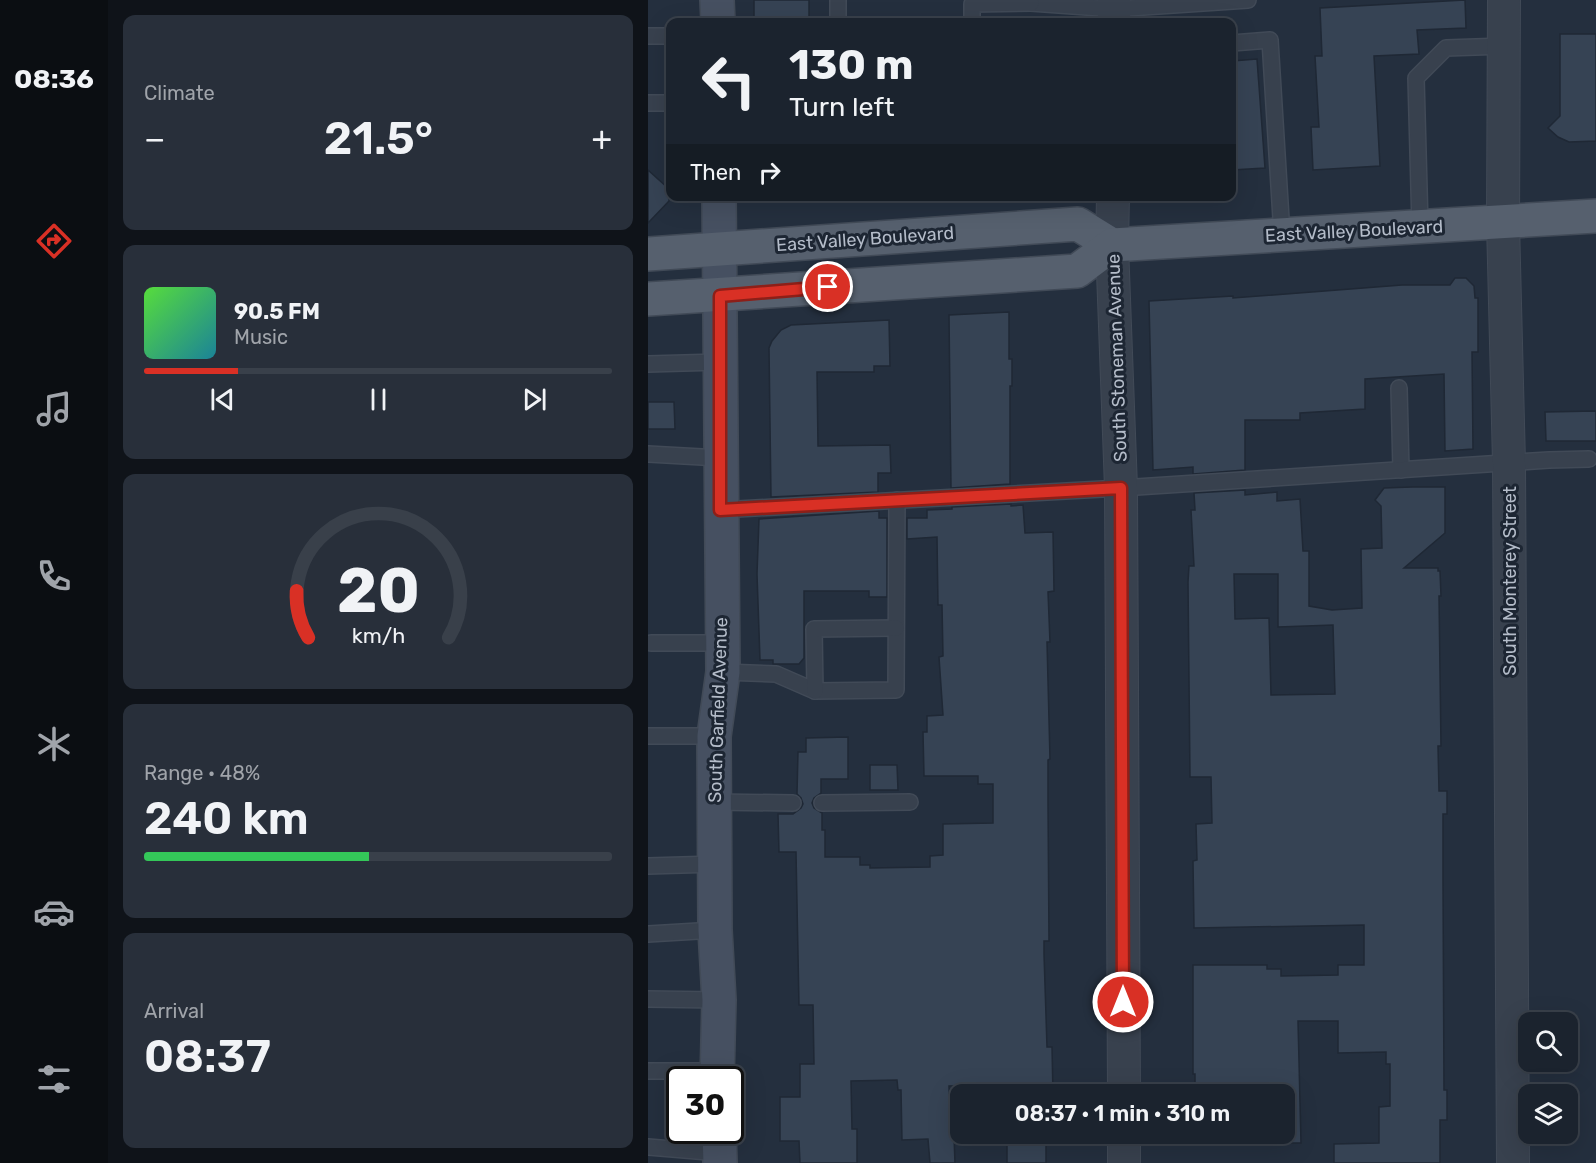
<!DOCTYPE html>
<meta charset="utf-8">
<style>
body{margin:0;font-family:Rubik,sans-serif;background:#282f3a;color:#f1f3f6;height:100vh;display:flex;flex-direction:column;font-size:22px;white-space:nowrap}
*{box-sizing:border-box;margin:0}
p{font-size:20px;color:#a0a4aa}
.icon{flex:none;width:33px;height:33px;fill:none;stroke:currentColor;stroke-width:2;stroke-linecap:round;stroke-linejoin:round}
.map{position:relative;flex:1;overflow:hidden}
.sheet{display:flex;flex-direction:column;gap:15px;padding:15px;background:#0f1319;width:540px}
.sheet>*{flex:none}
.banner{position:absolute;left:18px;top:18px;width:570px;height:183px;border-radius:12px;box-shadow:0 6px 24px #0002,0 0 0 2px #39404a;background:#1b232e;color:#f1f3f6;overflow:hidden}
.buttons{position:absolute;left:870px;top:1012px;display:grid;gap:12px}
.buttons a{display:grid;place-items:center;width:60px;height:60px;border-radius:12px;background:#1b232e;box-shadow:0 6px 24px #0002,0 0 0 2px #39404a;font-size:30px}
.speed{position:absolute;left:18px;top:1066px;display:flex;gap:12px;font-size:30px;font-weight:700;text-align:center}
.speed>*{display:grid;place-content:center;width:78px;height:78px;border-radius:50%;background:#1b232e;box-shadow:0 6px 24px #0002,0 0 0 2px #39404a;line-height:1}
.speed .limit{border:3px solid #111;border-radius:9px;background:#fff;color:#111}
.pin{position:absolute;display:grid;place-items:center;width:51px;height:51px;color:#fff;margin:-26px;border:3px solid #fff;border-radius:50%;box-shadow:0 2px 6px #0007}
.me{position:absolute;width:66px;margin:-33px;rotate:0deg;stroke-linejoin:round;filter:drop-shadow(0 0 4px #0008)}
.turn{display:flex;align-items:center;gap:21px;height:126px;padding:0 24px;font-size:27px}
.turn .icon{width:78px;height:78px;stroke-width:2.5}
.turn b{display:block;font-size:42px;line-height:51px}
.then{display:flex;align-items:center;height:57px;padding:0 24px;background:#0003;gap:12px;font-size:22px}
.big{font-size:45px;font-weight:600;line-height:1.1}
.sheet .tile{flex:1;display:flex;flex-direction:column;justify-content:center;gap:9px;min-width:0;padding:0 21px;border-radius:12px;background:#282f3a}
.sheet .dial{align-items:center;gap:0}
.dial svg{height:156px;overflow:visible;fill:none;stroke:#39404a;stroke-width:7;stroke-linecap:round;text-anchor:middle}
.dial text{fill:#f1f3f6;stroke:none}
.song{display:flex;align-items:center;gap:18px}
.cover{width:72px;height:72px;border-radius:9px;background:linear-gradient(135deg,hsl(110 70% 55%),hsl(190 70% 35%))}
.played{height:6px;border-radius:3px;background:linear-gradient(90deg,#d93025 20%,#39404a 20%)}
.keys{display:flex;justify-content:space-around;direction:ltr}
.heat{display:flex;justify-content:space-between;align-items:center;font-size:33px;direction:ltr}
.charge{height:9px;border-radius:4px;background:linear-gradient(90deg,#34c759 48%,#39404a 0)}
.trip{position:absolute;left:302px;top:1084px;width:345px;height:60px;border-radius:12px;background:#1b232e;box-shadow:0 6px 24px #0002,0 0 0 2px #39404a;font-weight:600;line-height:60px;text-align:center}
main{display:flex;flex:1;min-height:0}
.dock{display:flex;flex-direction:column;width:108px;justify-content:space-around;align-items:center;background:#0b0e12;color:#a0a4aa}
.dock .icon{width:42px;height:42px}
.dock .current{color:#d93025}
.dock b{font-size:27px;color:#f1f3f6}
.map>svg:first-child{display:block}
.building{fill:#364354;stroke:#1f2835;stroke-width:1.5;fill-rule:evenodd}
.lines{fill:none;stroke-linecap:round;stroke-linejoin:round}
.service-casing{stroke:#414a57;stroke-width:18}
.minor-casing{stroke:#414a57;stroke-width:34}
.secondary-casing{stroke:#414a57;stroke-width:36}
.primary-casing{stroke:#414a57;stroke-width:36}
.service{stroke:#38414e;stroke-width:15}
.minor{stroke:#38414e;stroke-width:32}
.secondary{stroke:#465061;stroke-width:33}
.primary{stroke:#56606e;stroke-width:33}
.route-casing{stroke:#8d1f18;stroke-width:15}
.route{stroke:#d93025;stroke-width:10}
.labels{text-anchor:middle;stroke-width:6;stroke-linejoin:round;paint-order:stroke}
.street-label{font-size:18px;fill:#b4bcc9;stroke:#1d2633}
</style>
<main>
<nav class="dock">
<b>08:36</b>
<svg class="icon current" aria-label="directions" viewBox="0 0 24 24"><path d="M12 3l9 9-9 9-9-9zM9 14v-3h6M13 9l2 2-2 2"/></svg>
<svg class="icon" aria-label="music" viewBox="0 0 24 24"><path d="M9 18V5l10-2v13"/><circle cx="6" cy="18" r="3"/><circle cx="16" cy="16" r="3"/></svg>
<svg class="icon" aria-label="phone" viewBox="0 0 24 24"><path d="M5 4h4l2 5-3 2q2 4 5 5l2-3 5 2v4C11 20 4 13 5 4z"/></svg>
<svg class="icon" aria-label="climate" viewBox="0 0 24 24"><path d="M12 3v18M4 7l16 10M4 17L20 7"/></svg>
<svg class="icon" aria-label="car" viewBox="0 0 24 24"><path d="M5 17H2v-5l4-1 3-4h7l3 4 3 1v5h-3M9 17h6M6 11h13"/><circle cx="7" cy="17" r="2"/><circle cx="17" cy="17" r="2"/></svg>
<svg class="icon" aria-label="filters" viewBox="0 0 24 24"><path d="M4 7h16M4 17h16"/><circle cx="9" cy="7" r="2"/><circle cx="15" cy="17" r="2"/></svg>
</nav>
<section class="sheet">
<div class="tile"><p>Climate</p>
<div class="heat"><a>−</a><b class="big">21.5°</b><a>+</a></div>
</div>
<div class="tile">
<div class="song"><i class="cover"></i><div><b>90.5 FM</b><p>Music</p></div></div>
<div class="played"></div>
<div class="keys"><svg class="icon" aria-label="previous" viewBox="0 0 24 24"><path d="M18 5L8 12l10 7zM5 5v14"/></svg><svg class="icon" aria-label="pause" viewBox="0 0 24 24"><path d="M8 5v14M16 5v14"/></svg><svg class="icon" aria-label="next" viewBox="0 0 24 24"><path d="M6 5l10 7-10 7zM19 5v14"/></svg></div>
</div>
<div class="tile dial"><svg viewBox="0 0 100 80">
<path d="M14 69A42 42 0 1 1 86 69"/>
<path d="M14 69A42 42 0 0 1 8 45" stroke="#d93025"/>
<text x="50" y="56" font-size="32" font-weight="700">20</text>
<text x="50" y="72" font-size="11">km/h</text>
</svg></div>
<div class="tile"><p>Range · 48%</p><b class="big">240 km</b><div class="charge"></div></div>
<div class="tile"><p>Arrival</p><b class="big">08:37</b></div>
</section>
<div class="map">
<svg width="948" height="1163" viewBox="0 0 948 1163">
<rect width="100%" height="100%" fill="#242f3e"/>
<g class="building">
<rect x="106" y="0" width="55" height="22"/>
<polygon points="817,0 818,28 769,30 771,54 726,56 732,166 665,170 663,127 671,127 667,56 674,56 672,8"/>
<polygon points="912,34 948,34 948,141 921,142 910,137 900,128 912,116"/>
<polygon points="609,59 617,168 584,170 584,61"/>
<polygon points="0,170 21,189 21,201 0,223"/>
<polygon points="807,278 818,278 826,286 827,298 830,298 830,352 824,352 825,449 797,451 796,374 717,379 717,409 652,413 652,420 597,420 597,470 545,474 545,467 505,470 501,301 585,296 585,298 754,285 802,285"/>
<polygon points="361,312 361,359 364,359 364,386 362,386 362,484 303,488 301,315"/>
<polygon points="241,320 242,366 226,366 226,372 169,372 170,446 242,445 243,473 230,473 230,492 123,497 121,348 124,341 133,330 143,325"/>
<polygon points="0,402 26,402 27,429 0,429"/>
<polygon points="948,411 948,441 898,441 897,412"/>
<path d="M764,487H797V533L756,568H790V571H792L793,596H791L793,746H790L791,791H799V814H795V881L796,1090H799V1120H792V1163H686V1144L731,1143V1107L742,1106V1064H738V1052L690,1053V1021H650L653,1143H631V1134H636V1095H547V1074H545V965H619V969H633V976L690,975V965H716V925L546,928L545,861L549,860L548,824L564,823L563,777H542L540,582L541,566H546L543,510H547L546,493L597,490V495L629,492V501L652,499L655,551H661V606L684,610L714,608L713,549L734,548L733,506L727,500L736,488ZM586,574H630V627L685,625L687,694L623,695L621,618L587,619Z"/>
<polygon points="363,504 363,506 375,505 377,533 405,532 406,591 400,592 402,642 399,642 402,759 400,760 400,803 401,941 396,941 396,954 399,1047 404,1047 405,1095 344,1095 344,1085 301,1086 302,1136 306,1136 307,1163 282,1163 280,1139 254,1140 253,1090 250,1090 249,1080 203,1081 204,1129 209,1129 209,1163 152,1163 151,1141 132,1141 132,1097 152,1097 152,1064 166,1064 165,1005 151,1005 148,852 131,852 130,814 145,814 153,808 155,804 153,798 149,794 150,752 158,752 158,738 200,737 200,779 173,779 173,793 166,798 164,803 166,808 174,813 174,830 177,830 177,857 212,857 212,865 222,865 222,868 282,867 282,856 295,855 295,824 345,823 345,784 330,784 330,776 276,776 275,732 279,732 279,716 295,715 291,657 295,656 294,605 290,605 289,537 259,539 259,518 279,518 279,510 304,509 304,507"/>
<polygon points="231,511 231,518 239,518 239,597 221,597 221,591 156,591 156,658 151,664 125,664 125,660 112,660 109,574 111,519"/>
<polygon points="222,765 249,765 250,790 222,790"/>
<polygon points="345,1134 406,1134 406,1138 398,1138 398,1163 359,1163 359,1139 345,1140"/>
</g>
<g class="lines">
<g class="service-casing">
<g id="service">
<polyline points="190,0 190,22"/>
<polyline points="383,0 383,3 466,9 600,0"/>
<polyline points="324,22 324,4 383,3"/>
<polyline points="0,36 22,36"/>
<polyline points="584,43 622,40 634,235"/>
<polyline points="0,103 22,103"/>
<polyline points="772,226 768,78 798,48 857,46"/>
<polyline points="0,364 72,362"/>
<polyline points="751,388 753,470"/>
<polyline points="0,454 72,458"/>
<polyline points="72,510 473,488 901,460 941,459"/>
<polyline points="3,643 74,643"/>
<polyline points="75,672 128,674 167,691 248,690 249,500"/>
<polyline points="167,691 166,629 248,628"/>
<polyline points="0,736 66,736"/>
<polyline points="66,802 145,803"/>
<polyline points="174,803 262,802"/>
<polyline points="0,866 68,864"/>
<polyline points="0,934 67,930"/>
<polyline points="0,999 71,1000"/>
<polyline points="0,1071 69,1071"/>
<polyline points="0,1147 72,1153"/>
</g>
</g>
<g class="minor-casing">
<g id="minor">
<polyline points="466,0 466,22"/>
<polyline points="856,0 855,223 861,463 865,1163"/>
<polyline points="465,196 464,245 473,488 476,1095"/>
<polyline points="476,1134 476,1163"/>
</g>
</g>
<g class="secondary-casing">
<g id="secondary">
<polyline points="69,0 70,22"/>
<polyline points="69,1080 71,1000 67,930 66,736 75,672 71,196"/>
<polyline points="71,1131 72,1163"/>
</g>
</g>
<g class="primary-casing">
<g id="primary">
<polyline points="0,254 430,224 464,245"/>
<polyline points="0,299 429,271 464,245 948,216"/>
</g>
</g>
<use href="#service" class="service"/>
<use href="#minor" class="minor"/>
<use href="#secondary" class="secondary"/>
<use href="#primary" class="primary"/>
</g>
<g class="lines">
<g class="route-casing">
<polyline id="route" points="180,287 72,296 72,510 473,488 475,1002"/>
</g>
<use href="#route" class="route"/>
</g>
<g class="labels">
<g class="street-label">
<text transform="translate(706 231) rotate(-3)" y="6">East Valley Boulevard</text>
<text transform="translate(217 239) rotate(-4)" y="6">East Valley Boulevard</text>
<text transform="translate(469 358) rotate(-92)" y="6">South Stoneman Avenue</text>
<text transform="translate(862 581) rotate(-90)" y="6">South Monterey Street</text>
<text transform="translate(70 710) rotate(-88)" y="6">South Garfield Avenue</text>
</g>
</g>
</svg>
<div class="buttons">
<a><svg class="icon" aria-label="search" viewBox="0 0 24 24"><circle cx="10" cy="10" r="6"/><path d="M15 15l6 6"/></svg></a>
<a><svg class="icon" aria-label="layers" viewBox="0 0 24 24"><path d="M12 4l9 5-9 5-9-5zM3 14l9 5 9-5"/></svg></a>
</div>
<div class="speed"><div class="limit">30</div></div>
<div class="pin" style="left:180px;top:287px;background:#d93025"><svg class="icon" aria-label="arrive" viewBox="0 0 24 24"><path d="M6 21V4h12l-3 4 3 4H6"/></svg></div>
<svg class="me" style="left:475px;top:1002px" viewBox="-20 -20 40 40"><circle r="17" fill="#d93025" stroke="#fff" stroke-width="3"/><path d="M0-11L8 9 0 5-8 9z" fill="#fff"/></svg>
<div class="trip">08:37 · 1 min · 310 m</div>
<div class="banner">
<div class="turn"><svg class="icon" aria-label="left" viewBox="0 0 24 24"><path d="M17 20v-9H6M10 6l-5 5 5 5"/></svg><div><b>130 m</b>Turn left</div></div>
<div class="then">Then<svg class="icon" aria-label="right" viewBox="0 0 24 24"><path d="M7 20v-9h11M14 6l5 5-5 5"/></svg></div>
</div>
</div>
</main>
